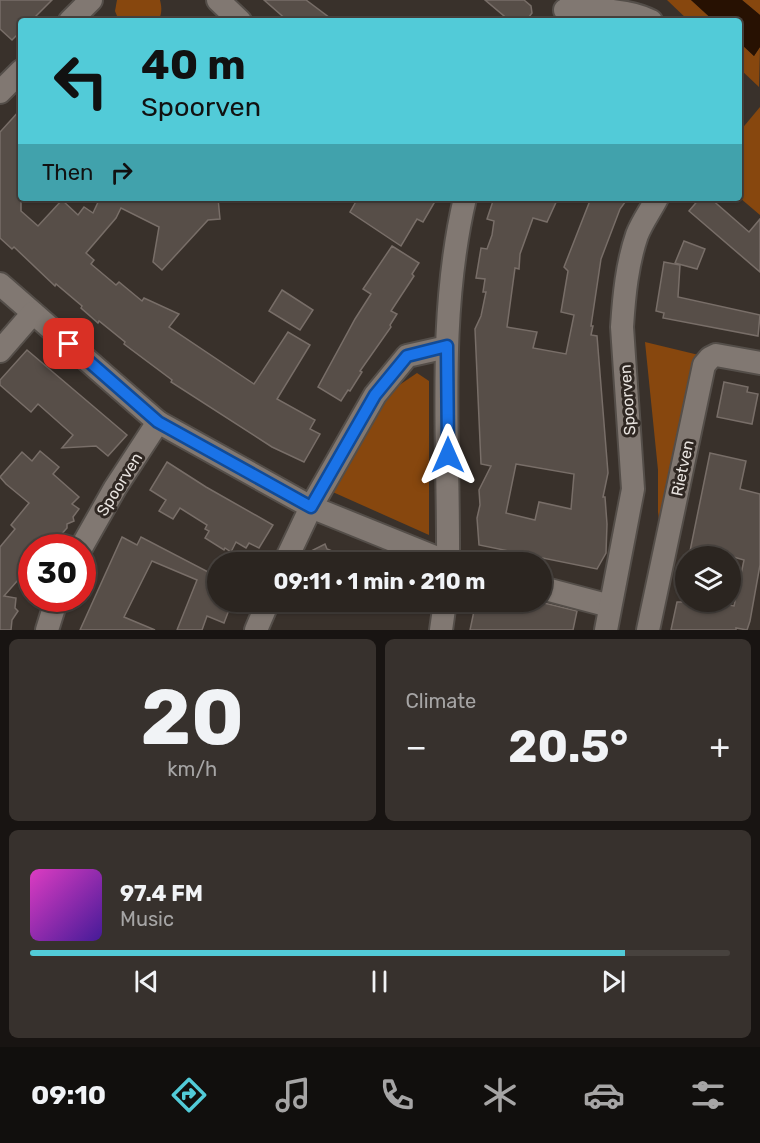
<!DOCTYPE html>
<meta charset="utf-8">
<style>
body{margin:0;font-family:Rubik,sans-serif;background:#37312d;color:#f1f3f6;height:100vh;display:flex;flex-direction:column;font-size:22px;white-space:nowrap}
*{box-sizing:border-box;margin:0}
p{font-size:20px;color:#a6a5a5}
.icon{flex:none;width:33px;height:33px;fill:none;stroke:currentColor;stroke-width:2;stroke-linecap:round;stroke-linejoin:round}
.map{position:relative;height:630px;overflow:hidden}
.panel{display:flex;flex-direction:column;gap:9px;padding:9px;background:#181412;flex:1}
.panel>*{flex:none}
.hud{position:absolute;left:18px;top:18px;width:724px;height:183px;border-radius:6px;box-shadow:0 2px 4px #0004,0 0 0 2px #47423e;background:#52cbd8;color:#111;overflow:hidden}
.buttons{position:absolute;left:675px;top:546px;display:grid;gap:12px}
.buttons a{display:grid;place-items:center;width:66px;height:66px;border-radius:50%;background:#2b2520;box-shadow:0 2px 4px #0004,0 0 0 2px #47423e;font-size:30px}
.speed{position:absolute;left:18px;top:534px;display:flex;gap:12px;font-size:30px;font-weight:700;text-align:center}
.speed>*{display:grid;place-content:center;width:78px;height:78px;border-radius:50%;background:#2b2520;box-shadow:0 2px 4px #0004,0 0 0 2px #47423e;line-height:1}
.speed .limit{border:9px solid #d22;background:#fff;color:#111}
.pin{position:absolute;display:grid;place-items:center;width:51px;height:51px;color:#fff;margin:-26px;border-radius:12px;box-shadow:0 3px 9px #0006}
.me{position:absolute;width:66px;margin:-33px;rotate:0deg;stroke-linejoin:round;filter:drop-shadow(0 0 4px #0008)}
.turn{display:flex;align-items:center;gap:21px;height:126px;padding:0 24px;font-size:27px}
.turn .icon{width:78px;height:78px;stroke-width:2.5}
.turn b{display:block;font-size:42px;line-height:51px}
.then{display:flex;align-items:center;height:57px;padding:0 24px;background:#0003;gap:12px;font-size:22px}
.big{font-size:45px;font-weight:700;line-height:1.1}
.panel .tile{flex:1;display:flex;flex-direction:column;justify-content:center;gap:9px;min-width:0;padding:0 21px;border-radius:9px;background:#37312d}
.panel .dial{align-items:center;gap:0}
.dial b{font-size:78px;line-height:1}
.song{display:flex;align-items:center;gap:18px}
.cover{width:72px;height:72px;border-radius:9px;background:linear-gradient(135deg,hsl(310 70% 55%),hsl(260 70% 35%))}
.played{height:6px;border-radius:3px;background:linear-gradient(90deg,#52cbd8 85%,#47423e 85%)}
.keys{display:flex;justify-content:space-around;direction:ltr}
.heat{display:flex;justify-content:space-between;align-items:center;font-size:33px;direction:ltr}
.panel .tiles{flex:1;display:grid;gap:9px;grid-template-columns:1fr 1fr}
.tile:last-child{grid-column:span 2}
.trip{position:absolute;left:207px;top:552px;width:345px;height:60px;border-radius:30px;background:#2b2520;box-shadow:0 2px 4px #0004,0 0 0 2px #47423e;font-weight:700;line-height:60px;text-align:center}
.tab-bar{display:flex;height:96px;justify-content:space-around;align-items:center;background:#110f0d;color:#a6a5a5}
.tab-bar .icon{width:42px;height:42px}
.tab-bar .active{color:#52cbd8}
.tab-bar b{font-size:27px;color:#f1f3f6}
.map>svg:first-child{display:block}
.green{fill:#87470e}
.water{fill:#271102}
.building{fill:#574e48;stroke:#786e68;stroke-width:1.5;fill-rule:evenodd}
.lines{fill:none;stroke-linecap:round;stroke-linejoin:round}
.minor-casing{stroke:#544e49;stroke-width:26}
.minor{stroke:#817872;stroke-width:22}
.route-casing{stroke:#114b97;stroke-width:15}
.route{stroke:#1a73e8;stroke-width:10}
.labels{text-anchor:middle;stroke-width:6;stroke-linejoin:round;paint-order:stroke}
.street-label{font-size:16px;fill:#e8e3df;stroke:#2f2722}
</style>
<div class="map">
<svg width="760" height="630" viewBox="0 0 760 630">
<rect width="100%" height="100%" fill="#39312b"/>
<g class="green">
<path d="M117,0H160C162,8 162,14 158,21H119L115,11Z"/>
<polygon points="667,0 691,0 714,21 689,21"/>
<polygon points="742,0 760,0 760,15"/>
<polygon points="740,43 754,56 760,47 759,87 740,69"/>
<polygon points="760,107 760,215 740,198 740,131"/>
<polygon points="645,342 703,356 662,545 658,512 658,470"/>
<polygon points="417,373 429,381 429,535 326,489 389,392"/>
</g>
<polygon class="water" points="691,0 742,0 760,15 760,47 754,56 740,43 740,21 714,21"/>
<g class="building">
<polygon points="0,0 52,0 31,21 21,21 21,31 12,40 0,29"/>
<polygon points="264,0 306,0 334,21 288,21"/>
<polygon points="485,0 524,0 531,6 532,13 526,21 510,21"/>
<polygon points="21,109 21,211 38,226 62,200 78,215 84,207 93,213 100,198 218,198 220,219 208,220 162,270 153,262 159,227 121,208 116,218 86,253 94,260 91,264 116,285 119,282 142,301 144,298 179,314 169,327 254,384 288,332 310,345 277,399 315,420 310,429 320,434 304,462 272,447 171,382 172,380 124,344 125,342 99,321 98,323 81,308 82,306 56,284 55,286 14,247 12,249 0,238 0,132"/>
<polygon points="358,198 437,198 423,222 417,219 401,246 350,212"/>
<path d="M494,198H558L547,222L533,218L520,254L519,269L515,268L507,327L537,332L533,348L566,354L574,315L561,312L568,271L564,267L591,198H628L620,209L601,259L591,326H593L591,335L597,336L608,473L603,497H605L607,524L606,553L597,569L479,545L477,518L480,505L479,490L491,466L481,464L475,329L481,316L486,292H483L485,279L476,278L481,248L487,249L492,235L494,221L487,219ZM516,464L574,474L571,509L539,502L535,520L506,513Z"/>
<polygon points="700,198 710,198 749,232 760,219 760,272 689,211"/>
<polygon points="684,241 705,249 697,269 675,263"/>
<polygon points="392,246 419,263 412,274 414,276 391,311 397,314 390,325 391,327 360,371 362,372 350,391 348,390 341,401 318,387 355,319 371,294 363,289"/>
<polygon points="664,262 680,265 678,297 760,315 758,336 663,318 664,313 656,311"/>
<polygon points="282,290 313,310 300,330 269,311"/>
<polygon points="27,350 127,435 108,456 96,446 62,448 73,435 38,404 31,412 0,385 0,380"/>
<polygon points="724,382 748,387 747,392 758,394 752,424 717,417"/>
<polygon points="40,451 59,467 53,474 79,497 72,504 79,509 73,517 74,521 67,524 67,528 49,548 32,548 32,564 4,596 16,598 15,608 18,611 12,620 11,630 0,630 0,547 15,529 11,525 29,503 6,484 0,477 22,452 32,461"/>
<polygon points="710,453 746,461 740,489 760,494 760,565 750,621 747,630 736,628 736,630 671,630 677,602 712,602 734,606 740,579 744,560 730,556 689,556"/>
<polygon points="167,462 206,487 273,525 259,548 249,543 246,548 236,542 231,552 225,548 224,550 205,538 209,531 205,529 207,525 180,508 173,519 159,511 166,500 150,490"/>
<polygon points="122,537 137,545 141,537 214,575 212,578 218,580 218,602 232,602 224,623 207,616 202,630 177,630 197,580 152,561 124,617 155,630 80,630"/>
<polygon points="325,544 327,549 360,562 310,562 313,555 311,551"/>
<polygon points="480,602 495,602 525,608 536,602 540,602 577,611 573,630 470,630 474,611 479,607"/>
</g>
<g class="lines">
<g class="minor-casing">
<g id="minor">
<polyline points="218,0 240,21"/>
<path d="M565,10C591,10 627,8 651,21"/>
<polyline points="70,21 91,0"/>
<polyline points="0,92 21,71"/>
<polyline points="0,284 158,422 311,507 447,562"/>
<polyline points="0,351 33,313"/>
<polyline points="81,548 115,488 158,422"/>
<polyline points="285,562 311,507 375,395 407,356 447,347"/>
<path d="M448,562C449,441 437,317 465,198"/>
<polyline points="542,588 610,606"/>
<polyline points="47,630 57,598"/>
<polyline points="256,630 268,602"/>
<polyline points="441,630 445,602"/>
<path d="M606,630L633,489L622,327C624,296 627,264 637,235C642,222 651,210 657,198"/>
<polyline points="648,630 704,365 710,358 716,355 760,363"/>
</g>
</g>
<use href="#minor" class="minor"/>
</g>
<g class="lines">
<g class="route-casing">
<polyline id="route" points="69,344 158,422 311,507 375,395 407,356 447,346 448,455"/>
</g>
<use href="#route" class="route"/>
</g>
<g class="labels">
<g class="street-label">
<text transform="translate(627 400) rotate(-94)" y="6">Spoorven</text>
<text transform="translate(682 468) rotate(-78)" y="6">Rietven</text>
<text transform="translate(119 484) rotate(-58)" y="6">Spoorven</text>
</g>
</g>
</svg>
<div class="buttons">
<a><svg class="icon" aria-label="layers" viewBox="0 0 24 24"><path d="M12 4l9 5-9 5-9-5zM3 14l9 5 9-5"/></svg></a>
</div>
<div class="speed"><div class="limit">30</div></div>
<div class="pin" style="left:69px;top:344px;background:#d93025"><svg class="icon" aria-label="arrive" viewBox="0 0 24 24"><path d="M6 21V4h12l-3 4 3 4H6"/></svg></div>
<svg class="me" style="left:448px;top:455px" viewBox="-20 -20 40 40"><path d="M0-17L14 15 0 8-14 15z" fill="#1a73e8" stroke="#fff" stroke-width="4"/></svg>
<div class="trip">09:11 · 1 min · 210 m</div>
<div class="hud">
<div class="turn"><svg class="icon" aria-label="left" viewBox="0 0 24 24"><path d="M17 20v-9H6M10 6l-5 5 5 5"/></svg><div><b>40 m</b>Spoorven</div></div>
<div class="then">Then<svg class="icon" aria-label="right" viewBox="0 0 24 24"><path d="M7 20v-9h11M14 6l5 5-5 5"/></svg></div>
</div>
</div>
<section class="panel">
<div class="tiles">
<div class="tile dial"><b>20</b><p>km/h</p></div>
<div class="tile"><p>Climate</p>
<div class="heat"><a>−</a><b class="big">20.5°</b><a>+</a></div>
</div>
<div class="tile">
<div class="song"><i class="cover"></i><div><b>97.4 FM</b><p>Music</p></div></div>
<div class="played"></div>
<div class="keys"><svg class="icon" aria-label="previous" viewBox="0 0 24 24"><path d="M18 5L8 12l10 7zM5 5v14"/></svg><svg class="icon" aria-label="pause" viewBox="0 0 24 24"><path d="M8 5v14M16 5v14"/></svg><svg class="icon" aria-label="next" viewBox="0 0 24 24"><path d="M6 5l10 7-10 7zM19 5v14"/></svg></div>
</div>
</div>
</section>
<nav class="tab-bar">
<b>09:10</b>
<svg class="icon active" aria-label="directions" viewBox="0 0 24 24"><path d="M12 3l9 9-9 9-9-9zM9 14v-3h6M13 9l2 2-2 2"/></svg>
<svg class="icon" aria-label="music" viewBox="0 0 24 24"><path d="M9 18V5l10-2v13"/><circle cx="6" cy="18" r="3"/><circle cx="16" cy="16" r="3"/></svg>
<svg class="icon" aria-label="phone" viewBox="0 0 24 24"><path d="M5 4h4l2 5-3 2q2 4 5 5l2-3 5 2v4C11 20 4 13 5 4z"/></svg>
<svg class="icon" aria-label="climate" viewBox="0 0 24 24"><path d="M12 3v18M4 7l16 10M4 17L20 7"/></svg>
<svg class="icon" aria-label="car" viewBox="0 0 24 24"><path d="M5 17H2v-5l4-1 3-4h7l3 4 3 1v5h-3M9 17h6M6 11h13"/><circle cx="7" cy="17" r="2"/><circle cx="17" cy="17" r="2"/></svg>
<svg class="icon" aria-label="filters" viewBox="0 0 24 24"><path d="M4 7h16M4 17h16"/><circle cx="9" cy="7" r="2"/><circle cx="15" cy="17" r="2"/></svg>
</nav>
